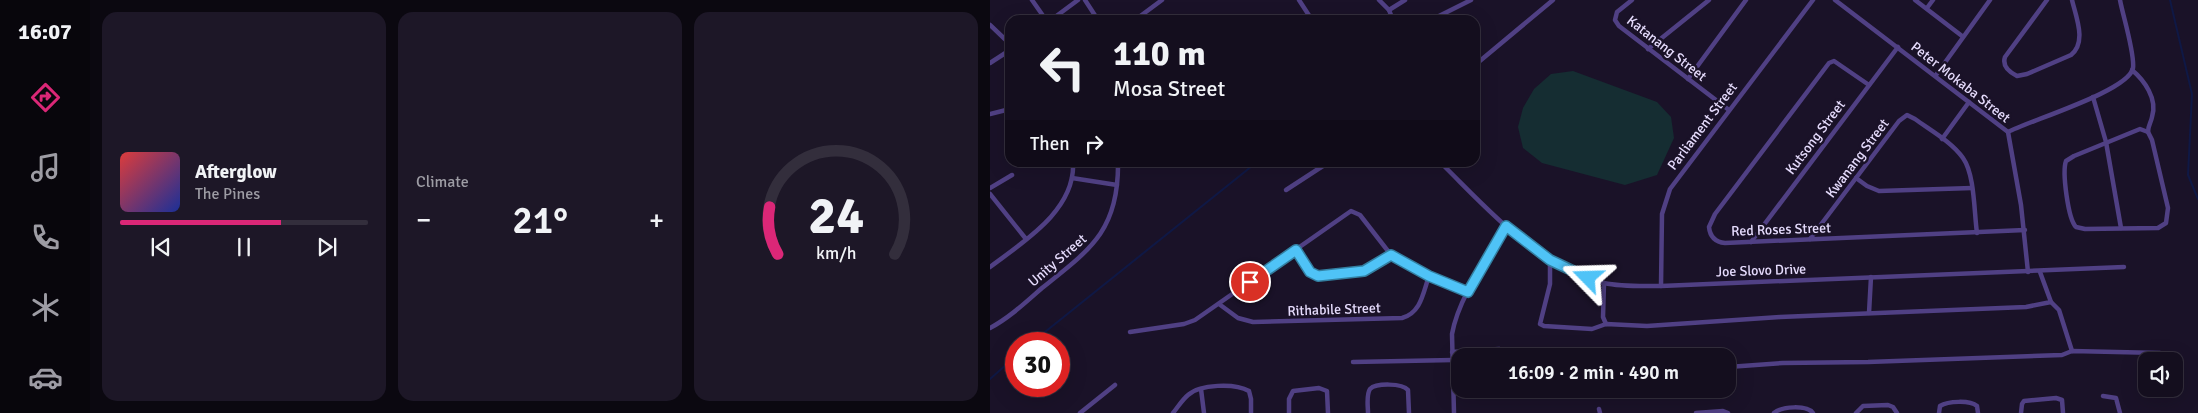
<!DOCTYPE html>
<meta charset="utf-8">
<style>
body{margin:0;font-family:Signika,sans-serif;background:#1d1727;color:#f1f3f6;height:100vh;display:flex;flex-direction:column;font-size:19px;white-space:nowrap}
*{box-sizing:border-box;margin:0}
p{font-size:16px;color:#9d9ca4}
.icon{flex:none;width:28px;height:28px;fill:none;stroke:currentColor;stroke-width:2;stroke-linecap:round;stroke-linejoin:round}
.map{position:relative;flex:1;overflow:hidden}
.side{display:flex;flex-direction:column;gap:12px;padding:12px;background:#0b0810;width:900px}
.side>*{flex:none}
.guide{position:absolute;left:15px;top:15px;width:475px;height:152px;border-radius:15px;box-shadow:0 5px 20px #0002,0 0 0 1px #332e3c;background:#140e1e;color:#f1f3f6;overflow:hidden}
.buttons{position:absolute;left:1148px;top:352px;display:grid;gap:10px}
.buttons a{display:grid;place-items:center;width:45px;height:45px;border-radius:10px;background:#140e1e;box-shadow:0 5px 20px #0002,0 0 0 1px #332e3c;font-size:25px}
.speed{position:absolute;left:15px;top:332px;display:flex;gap:10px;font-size:25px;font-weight:700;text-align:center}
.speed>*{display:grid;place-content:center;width:65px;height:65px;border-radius:50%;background:#140e1e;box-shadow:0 5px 20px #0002,0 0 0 1px #332e3c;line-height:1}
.speed .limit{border:8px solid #d22;background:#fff;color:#111}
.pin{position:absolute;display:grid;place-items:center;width:42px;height:42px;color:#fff;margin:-21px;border:2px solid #fff;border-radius:50%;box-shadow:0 1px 5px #0007}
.me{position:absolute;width:55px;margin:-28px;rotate:292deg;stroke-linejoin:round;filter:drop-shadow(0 0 4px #0008)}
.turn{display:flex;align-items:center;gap:18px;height:105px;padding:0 25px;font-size:22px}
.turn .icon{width:65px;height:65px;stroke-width:2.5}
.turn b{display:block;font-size:35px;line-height:42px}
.then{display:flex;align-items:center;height:48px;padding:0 25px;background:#0003;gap:10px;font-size:19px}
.big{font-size:38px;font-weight:600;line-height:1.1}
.side .card{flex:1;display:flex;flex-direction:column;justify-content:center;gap:8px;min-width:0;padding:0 18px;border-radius:15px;background:#1d1727}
.side .dial{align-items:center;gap:0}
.dial svg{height:130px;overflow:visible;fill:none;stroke:#332e3c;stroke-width:7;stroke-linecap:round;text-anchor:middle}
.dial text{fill:#f1f3f6;stroke:none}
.song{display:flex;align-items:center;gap:15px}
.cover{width:60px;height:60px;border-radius:8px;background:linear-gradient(135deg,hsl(0 70% 55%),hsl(230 70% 35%))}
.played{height:5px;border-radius:2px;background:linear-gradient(90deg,#db2777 65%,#332e3c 65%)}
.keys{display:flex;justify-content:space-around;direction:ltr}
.heat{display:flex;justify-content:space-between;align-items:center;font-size:28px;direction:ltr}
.side .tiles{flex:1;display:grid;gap:12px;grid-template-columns:repeat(3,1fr)}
.trip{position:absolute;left:461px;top:348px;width:285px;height:50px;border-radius:15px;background:#140e1e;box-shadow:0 5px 20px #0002,0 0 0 1px #332e3c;font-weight:600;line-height:50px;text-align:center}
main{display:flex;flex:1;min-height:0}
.dock{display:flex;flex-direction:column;width:90px;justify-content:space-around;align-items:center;background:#08060c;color:#9d9ca4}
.dock .icon{width:35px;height:35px}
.dock .on{color:#db2777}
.dock b{font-size:22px;color:#f1f3f6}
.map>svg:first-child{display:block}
.green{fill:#152d32}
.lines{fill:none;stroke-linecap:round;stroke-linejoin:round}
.stream{stroke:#0f1845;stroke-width:2}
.minor{stroke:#504084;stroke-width:4.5}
.route-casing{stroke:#337fa1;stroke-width:12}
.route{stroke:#4fc3f7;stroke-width:9}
.labels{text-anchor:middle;stroke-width:5;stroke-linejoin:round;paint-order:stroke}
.street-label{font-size:14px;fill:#e6dcfd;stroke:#1a1228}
</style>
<main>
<nav class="dock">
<b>16:07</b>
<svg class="icon on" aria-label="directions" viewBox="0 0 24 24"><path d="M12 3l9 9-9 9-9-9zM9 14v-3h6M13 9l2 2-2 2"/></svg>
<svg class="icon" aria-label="music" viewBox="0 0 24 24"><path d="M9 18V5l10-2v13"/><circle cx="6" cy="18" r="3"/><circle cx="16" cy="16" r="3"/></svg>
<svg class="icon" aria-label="phone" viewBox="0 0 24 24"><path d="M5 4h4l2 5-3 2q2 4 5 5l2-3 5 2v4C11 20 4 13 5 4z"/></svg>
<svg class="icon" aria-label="climate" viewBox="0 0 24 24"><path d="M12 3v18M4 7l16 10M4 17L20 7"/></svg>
<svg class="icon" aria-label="car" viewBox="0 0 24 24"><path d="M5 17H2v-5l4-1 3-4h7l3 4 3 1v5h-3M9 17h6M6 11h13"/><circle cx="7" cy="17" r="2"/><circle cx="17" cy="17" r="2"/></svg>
</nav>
<section class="side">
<div class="tiles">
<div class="card">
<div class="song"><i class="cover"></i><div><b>Afterglow</b><p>The Pines</p></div></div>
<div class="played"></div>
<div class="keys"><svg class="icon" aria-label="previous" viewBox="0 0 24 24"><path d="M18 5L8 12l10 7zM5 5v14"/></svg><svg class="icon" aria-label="pause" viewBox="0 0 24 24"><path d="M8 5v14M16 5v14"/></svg><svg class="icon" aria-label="next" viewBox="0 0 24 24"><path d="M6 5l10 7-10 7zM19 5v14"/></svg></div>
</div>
<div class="card"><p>Climate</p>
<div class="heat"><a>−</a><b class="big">21°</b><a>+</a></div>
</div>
<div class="card dial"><svg viewBox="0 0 100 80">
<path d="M14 69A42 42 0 1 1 86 69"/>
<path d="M14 69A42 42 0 0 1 9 40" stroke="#db2777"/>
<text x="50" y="56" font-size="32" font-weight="700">24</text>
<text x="50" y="72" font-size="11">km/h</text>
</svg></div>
</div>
</section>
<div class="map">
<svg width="1208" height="413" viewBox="0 0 1208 413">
<rect width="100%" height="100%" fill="#1a1228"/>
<polygon class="green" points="583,71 667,102 681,117 684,138 667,175 635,185 552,163 533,148 528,127 533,108 544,89 561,74"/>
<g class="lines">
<g class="stream">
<polyline points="1180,0 1202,94 1198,175 1208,199"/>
<polyline points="40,344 267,162"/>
<polyline points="0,379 26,356"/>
</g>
<g class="minor">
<polyline points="42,0 56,20"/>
<polyline points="95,0 108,20"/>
<polyline points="309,0 322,20"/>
<polyline points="389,0 399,10 403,20"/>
<polyline points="642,0 627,12 625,20 629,26 739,110"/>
<polyline points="845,0 1018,132 1031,205 1038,272"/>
<polyline points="925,0 972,36"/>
<path d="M1057,0L1015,57C1012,66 1019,72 1027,76L1037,74L1081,55C1097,42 1086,17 1082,0"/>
<polyline points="937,8 943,0"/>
<polyline points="399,10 415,0"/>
<polyline points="61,20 88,0"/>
<polyline points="145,20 172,0"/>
<polyline points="441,20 481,0"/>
<polyline points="0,25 20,44"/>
<polyline points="658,49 719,0"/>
<polyline points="0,63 20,50"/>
<polyline points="485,65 563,0"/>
<path d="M1142,70C1154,80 1168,99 1162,117C1161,123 1158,125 1158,132"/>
<polyline points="946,75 1000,0"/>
<polyline points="698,79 756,0"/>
<path d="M879,85L844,61L839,63L725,214L719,227C720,237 725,242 735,243L1035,230"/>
<polyline points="1103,97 1116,142 1131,228"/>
<polyline points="0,114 20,109"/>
<path d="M1150,129L1158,132L1162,140L1178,208L1176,223L1168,228L1095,229L1086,227C1078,219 1072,172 1076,161L1084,156Z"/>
<path d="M1018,132C1041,120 1139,91 1143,68C1145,54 1133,16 1130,0"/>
<polyline points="952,139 979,102"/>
<path d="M450,162C498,209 546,266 614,283C632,287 652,286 671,286L1134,267"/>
<polyline points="82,178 127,185"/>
<polyline points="866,178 877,186 889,191 982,188"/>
<polyline points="0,188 22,175"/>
<polyline points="296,190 339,162"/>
<polyline points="0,194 36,239"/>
<path d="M820,239L909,121L917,115L925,119C940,130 962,142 973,158C985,175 984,213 987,233"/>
<polyline points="761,242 908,47"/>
<polyline points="306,250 320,272 328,275 375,271 401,255"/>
<polyline points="560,261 560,284 550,324 554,326 602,329 616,324 657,326 790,317 1036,307 1061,302 1050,272"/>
<path d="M0,267C33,242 86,210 83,162"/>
<polyline points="614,283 613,317 616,324"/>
<polyline points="671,286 672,214 680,189 823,0"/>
<polyline points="1061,302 1069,310 1082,351"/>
<path d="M229,304L248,318L263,322L412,318C431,313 433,293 439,276"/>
<polyline points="879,313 881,277"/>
<path d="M0,328C19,318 36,302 52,288C101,249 129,230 128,162"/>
<polyline points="140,332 194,324 205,320 361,211 370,215 401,255 439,276 478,292"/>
<polyline points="462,352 509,349 531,356"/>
<polyline points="363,362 463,360"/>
<polyline points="738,367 793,363 878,362 1072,355 1082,351 1170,353"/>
<polyline points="211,389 214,413"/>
<polyline points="1113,396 1126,398 1130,413"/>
<polyline points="609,409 610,413"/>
<polyline points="90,413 125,385"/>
<path d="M183,413C188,407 192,400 198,395C210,384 245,383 259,391L261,399V413"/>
<polyline points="299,413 299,399 303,391 329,388 337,391 338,413"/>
<path d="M378,413C378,406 376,395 380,389C386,383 412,383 418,390L419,413"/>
<path d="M464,413L462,334C469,296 497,260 516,227"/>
<polyline points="706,413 733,411 738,413"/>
<path d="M784,413C792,406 817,405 823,413"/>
<polyline points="866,413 873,406 898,405 903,407 907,413"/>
<path d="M949,413L950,406C958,401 980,400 987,406L988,413"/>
<polyline points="1031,413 1032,404 1034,401 1066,398 1072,400 1073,413"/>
</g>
</g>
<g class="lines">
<g class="route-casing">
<polyline id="route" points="260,282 306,250 320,272 328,276 374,271 401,255 439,276 478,292 516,226 560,260 598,278"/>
</g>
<use href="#route" class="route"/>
</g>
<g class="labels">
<g class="street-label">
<text transform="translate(677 48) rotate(38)" y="5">Katanang Street</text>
<text transform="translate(971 82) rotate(38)" y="5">Peter Mokaba Street</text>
<text transform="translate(712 126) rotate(-53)" y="5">Parliament Street</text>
<text transform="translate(825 137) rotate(-53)" y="5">Kutsong Street</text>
<text transform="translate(867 158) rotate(-53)" y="5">Kwanang Street</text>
<text transform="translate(791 229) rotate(-2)" y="5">Red Roses Street</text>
<text transform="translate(67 260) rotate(-41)" y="5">Unity Street</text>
<text transform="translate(771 270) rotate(-2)" y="5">Joe Slovo Drive</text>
<text transform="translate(344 309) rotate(-2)" y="5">Rithabile Street</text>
</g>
</g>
</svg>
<div class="buttons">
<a><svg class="icon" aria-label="sound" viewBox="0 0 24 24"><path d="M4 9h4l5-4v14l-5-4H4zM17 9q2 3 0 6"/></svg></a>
</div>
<div class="speed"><div class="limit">30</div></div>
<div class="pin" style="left:260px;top:282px;background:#d93025"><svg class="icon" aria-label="arrive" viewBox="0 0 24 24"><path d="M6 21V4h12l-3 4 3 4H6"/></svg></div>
<svg class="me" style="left:598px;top:278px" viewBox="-20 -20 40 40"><path d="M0-17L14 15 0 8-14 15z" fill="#4fc3f7" stroke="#fff" stroke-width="4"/></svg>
<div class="trip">16:09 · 2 min · 490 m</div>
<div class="guide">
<div class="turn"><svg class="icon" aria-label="left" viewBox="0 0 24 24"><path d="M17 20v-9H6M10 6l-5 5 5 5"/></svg><div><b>110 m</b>Mosa Street</div></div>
<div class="then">Then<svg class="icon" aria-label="right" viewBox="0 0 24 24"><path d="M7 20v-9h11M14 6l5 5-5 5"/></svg></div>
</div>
</div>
</main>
